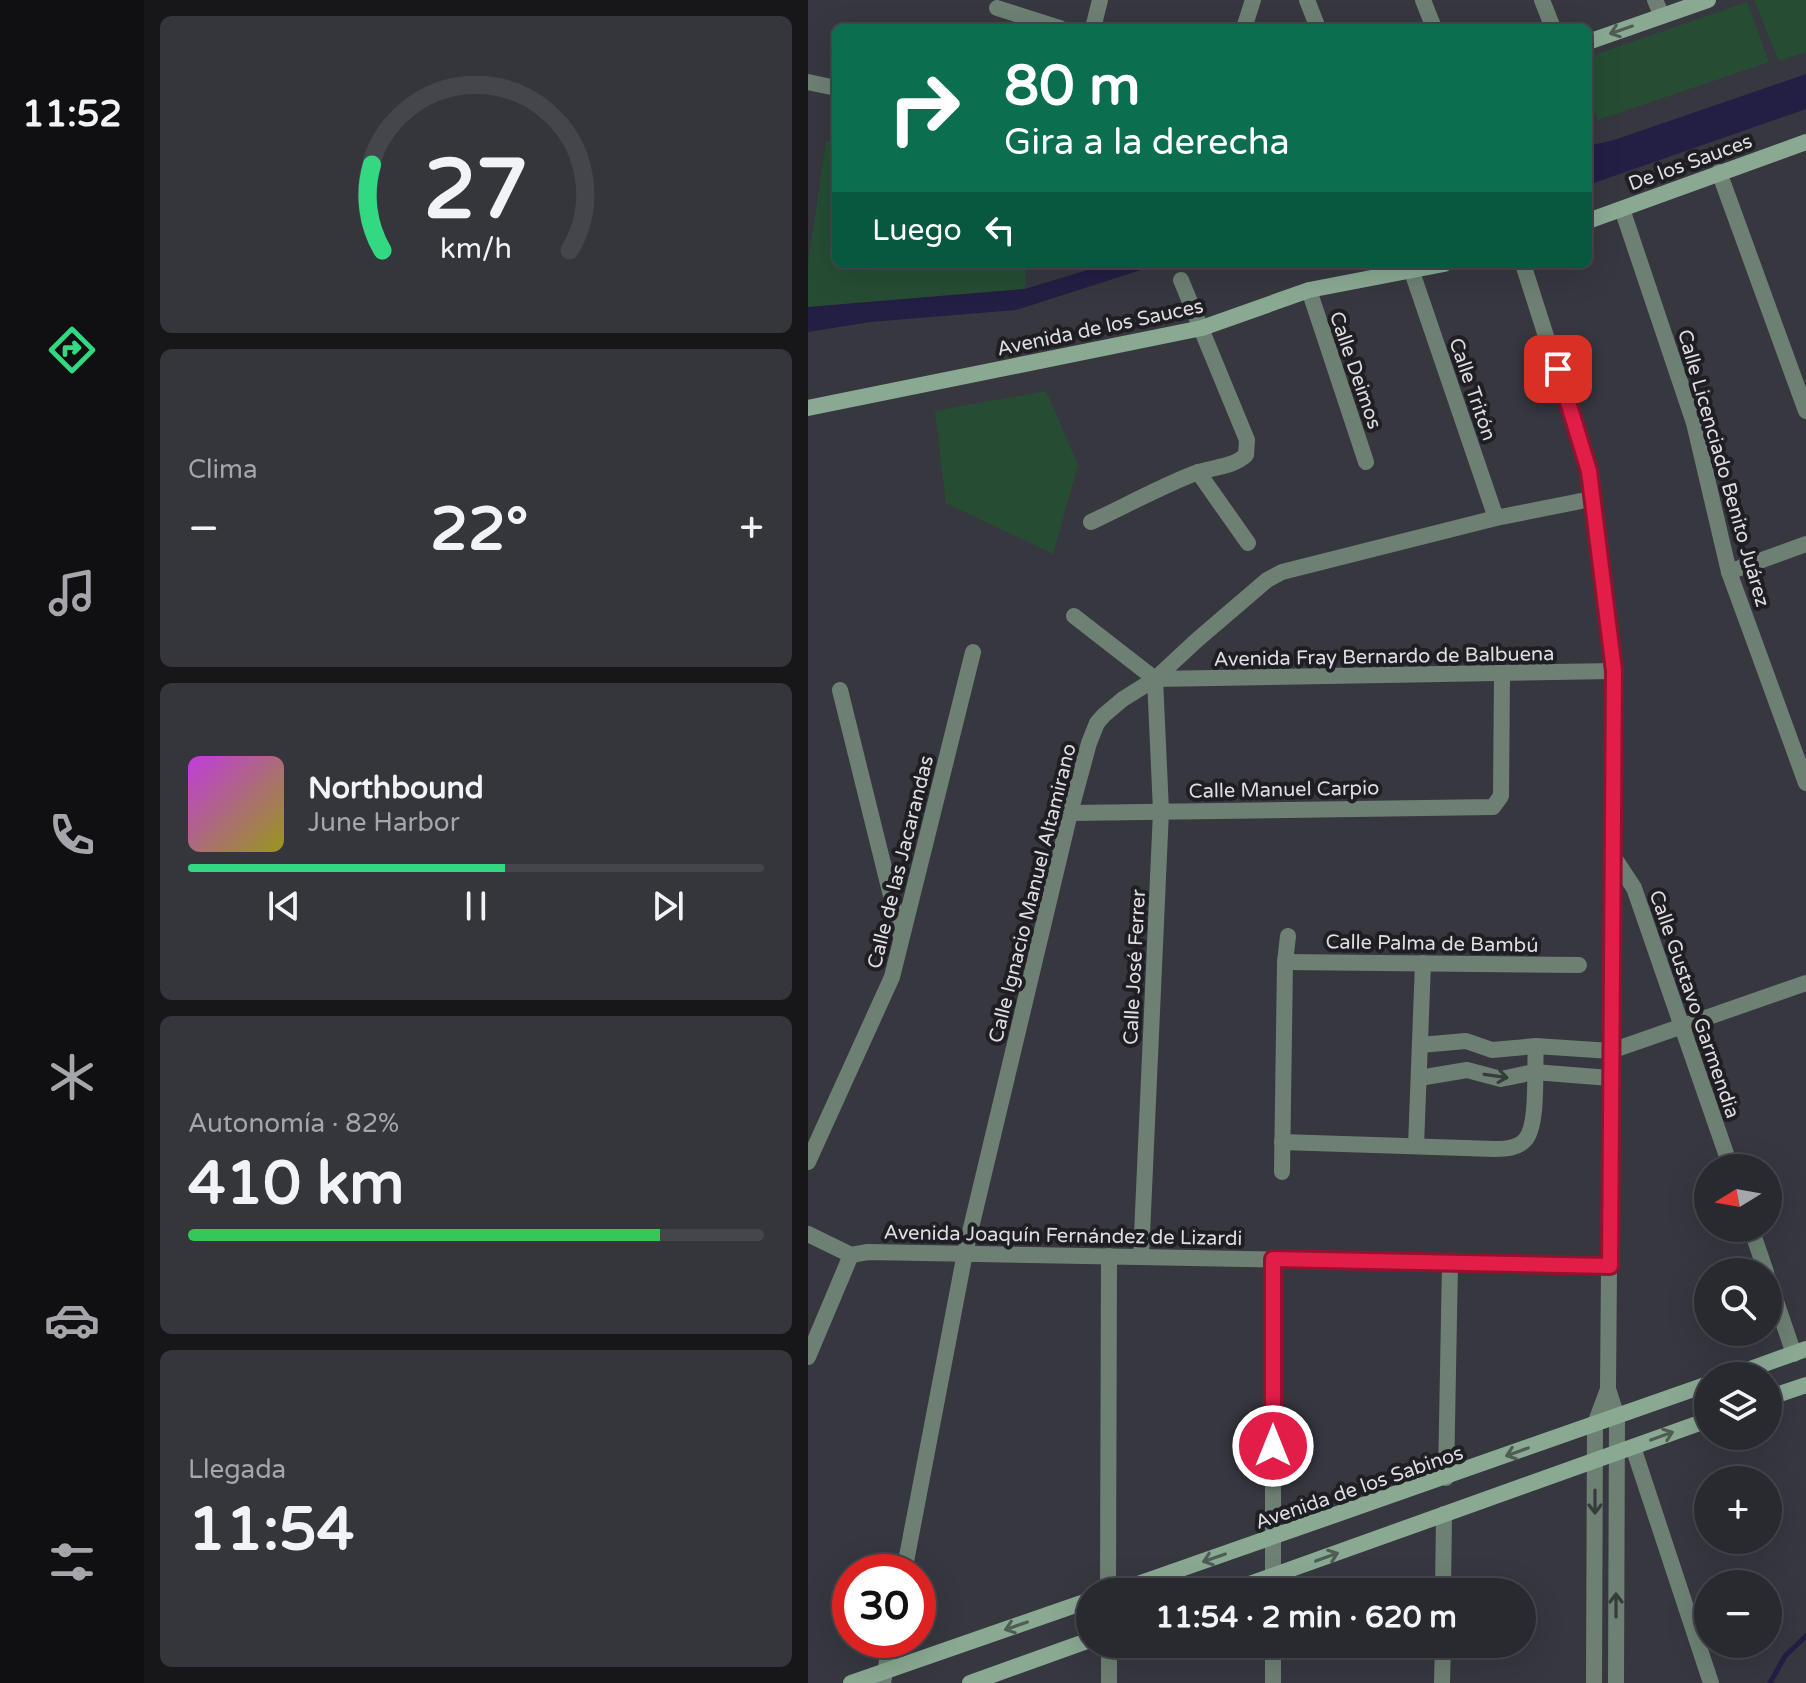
<!DOCTYPE html>
<html lang="es">
<meta charset="utf-8">
<style>
body{margin:0;font-family:"Varela Round",sans-serif;background:#35353c;color:#f1f3f6;height:100vh;display:flex;flex-direction:column;font-size:30px;white-space:nowrap}
*{box-sizing:border-box;margin:0}
p{font-size:26px;color:#a5a6ab}
.icon{flex:none;width:44px;height:44px;fill:none;stroke:currentColor;stroke-width:2;stroke-linecap:round;stroke-linejoin:round}
.map{position:relative;flex:1;overflow:hidden}
.drawer{display:flex;flex-direction:column;gap:16px;padding:16px;background:#17171a;width:664px}
.drawer>*{flex:none}
.guide{position:absolute;left:24px;top:24px;width:760px;height:244px;border-radius:12px;box-shadow:0 8px 32px #0002,0 0 0 2px #45454c;background:#0b6e4f;color:#fff;overflow:hidden}
.needle{width:52px;rotate:259deg}
.tools{position:absolute;left:886px;top:1154px;display:grid;gap:16px}
.tools a{display:grid;place-items:center;width:88px;height:88px;border-radius:50%;background:#292930;box-shadow:0 8px 32px #0002,0 0 0 2px #45454c;font-size:40px}
.speed{position:absolute;left:24px;top:1554px;display:flex;gap:16px;font-size:40px;font-weight:700;text-align:center}
.speed>*{display:grid;place-content:center;width:104px;height:104px;border-radius:50%;background:#292930;box-shadow:0 8px 32px #0002,0 0 0 2px #45454c;line-height:1}
.speed .limit{border:12px solid #d22;background:#fff;color:#111}
.pin{position:absolute;display:grid;place-items:center;width:68px;height:68px;color:#fff;margin:-34px;border-radius:16px;box-shadow:0 4px 12px #0006}
.me{position:absolute;width:88px;margin:-44px;rotate:0deg;stroke-linejoin:round;filter:drop-shadow(0 0 6px #0008)}
.turn{display:flex;align-items:center;gap:28px;height:168px;padding:0 40px;font-size:36px}
.turn .icon{width:104px;height:104px;stroke-width:2.5}
.turn b{display:block;font-size:56px;line-height:68px}
.then{display:flex;align-items:center;height:76px;padding:0 40px;background:#0003;gap:16px;font-size:30px}
.big{font-size:60px;font-weight:800;line-height:1.1}
.drawer .widget{flex:1;display:flex;flex-direction:column;justify-content:center;gap:12px;min-width:0;padding:0 28px;border-radius:12px;background:#35353c}
.drawer .dial{align-items:center;gap:0}
.dial svg{height:208px;overflow:visible;fill:none;stroke:#45454c;stroke-width:7;stroke-linecap:round;text-anchor:middle}
.dial text{fill:#f1f3f6;stroke:none}
.song{display:flex;align-items:center;gap:24px}
.cover{width:96px;height:96px;border-radius:12px;background:linear-gradient(135deg,hsl(290 70% 55%),hsl(60 70% 35%))}
.played{height:8px;border-radius:4px;background:linear-gradient(90deg,#32d882 55%,#45454c 55%)}
.keys{display:flex;justify-content:space-around;direction:ltr}
.heat{display:flex;justify-content:space-between;align-items:center;font-size:44px;direction:ltr}
.charge{height:12px;border-radius:6px;background:linear-gradient(90deg,#34c759 82%,#45454c 0)}
.trip{position:absolute;left:268px;top:1578px;width:460px;height:80px;border-radius:40px;background:#292930;box-shadow:0 8px 32px #0002,0 0 0 2px #45454c;font-weight:800;line-height:80px;text-align:center}
main{display:flex;flex:1;min-height:0}
.menu{display:flex;flex-direction:column;width:144px;justify-content:space-around;align-items:center;background:#101013;color:#a5a6ab}
.menu .icon{width:56px;height:56px}
.menu .selected{color:#32d882}
.menu b{font-size:36px;color:#f1f3f6}
.map>svg:first-child{display:block}
.green{fill:#264d34}
.water{fill:#231e44}
.lines{fill:none;stroke-linecap:round;stroke-linejoin:round}
.stream{stroke:#231e44;stroke-width:5}
.minor{stroke:#6d8073;stroke-width:16}
.tertiary{stroke:#6d8073;stroke-width:16}
.secondary{stroke:#8aa993;stroke-width:16}
.oneway{stroke:#4f5d55}
.oneway2{stroke:#363b3b}
.route-casing{stroke:#92132f;stroke-width:20}
.route{stroke:#e11d48;stroke-width:14}
.labels{text-anchor:middle;stroke-width:8;stroke-linejoin:round;paint-order:stroke}
.street-label{font-size:20px;fill:#dddde3;stroke:#1f1e23}
</style>
<main>
<nav class="menu">
<b>11:52</b>
<svg class="icon selected" aria-label="directions" viewBox="0 0 24 24"><path d="M12 3l9 9-9 9-9-9zM9 14v-3h6M13 9l2 2-2 2"/></svg>
<svg class="icon" aria-label="music" viewBox="0 0 24 24"><path d="M9 18V5l10-2v13"/><circle cx="6" cy="18" r="3"/><circle cx="16" cy="16" r="3"/></svg>
<svg class="icon" aria-label="phone" viewBox="0 0 24 24"><path d="M5 4h4l2 5-3 2q2 4 5 5l2-3 5 2v4C11 20 4 13 5 4z"/></svg>
<svg class="icon" aria-label="climate" viewBox="0 0 24 24"><path d="M12 3v18M4 7l16 10M4 17L20 7"/></svg>
<svg class="icon" aria-label="car" viewBox="0 0 24 24"><path d="M5 17H2v-5l4-1 3-4h7l3 4 3 1v5h-3M9 17h6M6 11h13"/><circle cx="7" cy="17" r="2"/><circle cx="17" cy="17" r="2"/></svg>
<svg class="icon" aria-label="filters" viewBox="0 0 24 24"><path d="M4 7h16M4 17h16"/><circle cx="9" cy="7" r="2"/><circle cx="15" cy="17" r="2"/></svg>
</nav>
<section class="drawer">
<div class="widget dial"><svg viewBox="0 0 100 80">
<path d="M14 69A42 42 0 1 1 86 69"/>
<path d="M14 69A42 42 0 0 1 10 36" stroke="#32d882"/>
<text x="50" y="56" font-size="32" font-weight="700">27</text>
<text x="50" y="72" font-size="11">km/h</text>
</svg></div>
<div class="widget"><p>Clima</p>
<div class="heat"><a>−</a><b class="big">22°</b><a>+</a></div>
</div>
<div class="widget">
<div class="song"><i class="cover"></i><div><b>Northbound</b><p>June Harbor</p></div></div>
<div class="played"></div>
<div class="keys"><svg class="icon" aria-label="previous" viewBox="0 0 24 24"><path d="M18 5L8 12l10 7zM5 5v14"/></svg><svg class="icon" aria-label="pause" viewBox="0 0 24 24"><path d="M8 5v14M16 5v14"/></svg><svg class="icon" aria-label="next" viewBox="0 0 24 24"><path d="M6 5l10 7-10 7zM19 5v14"/></svg></div>
</div>
<div class="widget"><p>Autonomía · 82%</p><b class="big">410 km</b><div class="charge"></div></div>
<div class="widget"><p>Llegada</p><b class="big">11:54</b></div>
</section>
<div class="map">
<svg width="998" height="1683" viewBox="0 0 998 1683">
<rect width="100%" height="100%" fill="#373740"/>
<g class="green">
<polygon points="946,0 998,0 998,52 971,61"/>
<polygon points="939,2 961,62 790,120 780,89 780,57"/>
<polygon points="18,141 28,143 28,264 218,264 217,289 0,307 0,264"/>
<polygon points="238,391 270,465 245,554 138,503 127,411"/>
</g>
<g class="water">
<polygon points="998,74 998,109 780,185 780,146 806,140"/>
<polygon points="299,264 352,264 208,310 62,322 0,332 0,307 217,289"/>
</g>
<g class="lines">
<polyline class="stream" points="962,1683 977,1656 998,1636"/>
<g class="minor">
<polyline points="499,0 510,28"/>
<polyline points="615,0 626,28"/>
<polyline points="734,0 745,28"/>
<polyline points="847,0 854,16"/>
<polyline points="189,8 252,28"/>
<polyline points="285,28 292,0"/>
<polyline points="436,28 445,0"/>
<polyline points="0,82 28,88"/>
<polyline points="911,172 998,411"/>
<polyline points="604,272 688,518"/>
<polyline points="501,290 558,462"/>
<polyline points="390,472 440,543"/>
<path d="M283,522C317,506 350,488 385,474C402,467 424,468 438,455L439,440L373,280"/>
<polyline points="921,572 998,544"/>
<polyline points="266,616 347,679"/>
<polyline points="347,679 806,671"/>
<polyline points="32,690 93,936"/>
<polyline points="262,813 685,807 693,796 694,674"/>
<polyline points="805,856 826,888 923,1168"/>
<polyline points="477,962 771,965"/>
<polyline points="612,1045 658,1041 684,1050 728,1046 803,1051 998,983"/>
<polyline points="611,1078 659,1070 693,1079 726,1072 802,1078"/>
<path d="M474,1142L687,1149C698,1149 710,1148 717,1140C731,1125 726,1067 728,1046"/>
<polyline points="608,1146 615,963"/>
<polyline points="0,1162 84,977 165,652"/>
<polyline points="474,1172 477,962 480,936"/>
<polyline points="943,1228 958,1272"/>
<polyline points="0,1234 43,1255 60,1252 802,1266"/>
<polyline points="333,1257 353,811 347,679"/>
<polyline points="960,1278 986,1354"/>
<polyline points="0,1357 43,1255"/>
<polyline points="825,1447 903,1683"/>
<polyline points="638,1478 642,1263"/>
<polyline points="96,1572 157,1253 262,813 281,743 289,723 296,715 315,699 347,679 389,640 459,580 474,572 688,518 783,499"/>
<polyline points="300,1592 301,1256"/>
<polyline points="465,1592 465,1259"/>
<polyline points="635,1592 636,1514"/>
<polyline points="75,1683 83,1640"/>
<polyline points="301,1683 301,1644"/>
<polyline points="465,1683 465,1644"/>
<polyline points="634,1683 635,1644"/>
</g>
<g class="tertiary">
<polyline points="814,209 886,423 921,572 998,783"/>
<polyline points="715,264 781,471 806,671 800,1389 787,1424 786,1683"/>
<polyline points="800,1389 809,1417 808,1683"/>
</g>
<g class="secondary">
<polyline points="780,42 900,0"/>
<polyline points="780,221 998,142"/>
<polyline points="0,408 394,328 501,290 636,264"/>
<polyline points="923,1376 998,1349"/>
<polyline points="960,1398 998,1385"/>
<polyline points="307,1592 900,1384"/>
<polyline points="419,1592 900,1420"/>
<polyline points="43,1683 282,1600"/>
<polyline points="162,1683 282,1640"/>
</g>
</g>
<defs><path id="oneway-shaft" d="M-6 0H5M1.5-3L5.5 0L1.5 3" fill="none" stroke-width="1.6" stroke-linecap="round" stroke-linejoin="round" transform="scale(2)"/></defs>
<g class="oneway">
<use href="#oneway-shaft" transform="translate(813 30) rotate(161)"/>
<use href="#oneway-shaft" transform="translate(854 1436) rotate(-20)"/>
<use href="#oneway-shaft" transform="translate(709 1452) rotate(160)"/>
<use href="#oneway-shaft" transform="translate(519 1557) rotate(-20)"/>
<use href="#oneway-shaft" transform="translate(406 1558) rotate(161)"/>
<use href="#oneway-shaft" transform="translate(208 1626) rotate(161)"/>
</g>
<g class="oneway2">
<use href="#oneway-shaft" transform="translate(688 1076) rotate(8)"/>
<use href="#oneway-shaft" transform="translate(787 1502) rotate(90)"/>
<use href="#oneway-shaft" transform="translate(808 1605) rotate(-90)"/>
</g>
<g class="lines">
<g class="route-casing">
<polyline id="route" points="465,1446 465,1259 802,1266 806,671 781,471 750,369"/>
</g>
<use href="#route" class="route"/>
</g>
<g class="labels">
<g class="street-label">
<text transform="translate(882 162) rotate(-20)" y="7">De los Sauces</text>
<text transform="translate(292 327) rotate(-12)" y="7">Avenida de los Sauces</text>
<text transform="translate(548 370) rotate(71)" y="7">Calle Deimos</text>
<text transform="translate(665 389) rotate(71)" y="7">Calle Tritón</text>
<text transform="translate(916 468) rotate(74)" y="7">Calle Licenciado Benito Juárez</text>
<text transform="translate(576 656) rotate(-1)" y="7">Avenida Fray Bernardo de Balbuena</text>
<text transform="translate(476 789) rotate(-1)" y="7">Calle Manuel Carpio</text>
<text transform="translate(92 862) rotate(-76)" y="7">Calle de las Jacarandas</text>
<text transform="translate(224 893) rotate(-76)" y="7">Calle Ignacio Manuel Altamirano</text>
<text transform="translate(624 943) rotate(1)" y="7">Calle Palma de Bambú</text>
<text transform="translate(326 967) rotate(-87)" y="7">Calle José Ferrer</text>
<text transform="translate(887 1004) rotate(71)" y="7">Calle Gustavo Garmendia</text>
<text transform="translate(255 1235) rotate(1)" y="7">Avenida Joaquín Fernández de Lizardi</text>
<text transform="translate(551 1487) rotate(-19)" y="7">Avenida de los Sabinos</text>
</g>
</g>
</svg>
<div class="tools">
<a><svg class="needle" viewBox="-14 -14 28 28"><path d="M0-13l5 13h-10z" fill="#e53935"/><path d="M0 13l5-13h-10z" fill="#a5a6ab"/></svg></a>
<a><svg class="icon" aria-label="search" viewBox="0 0 24 24"><circle cx="10" cy="10" r="6"/><path d="M15 15l6 6"/></svg></a>
<a><svg class="icon" aria-label="layers" viewBox="0 0 24 24"><path d="M12 4l9 5-9 5-9-5zM3 14l9 5 9-5"/></svg></a>
<a>+</a>
<a>−</a>
</div>
<div class="speed"><div class="limit">30</div></div>
<div class="pin" style="left:750px;top:369px;background:#d93025"><svg class="icon" aria-label="arrive" viewBox="0 0 24 24"><path d="M6 21V4h12l-3 4 3 4H6"/></svg></div>
<svg class="me" style="left:465px;top:1446px" viewBox="-20 -20 40 40"><circle r="17" fill="#e11d48" stroke="#fff" stroke-width="3"/><path d="M0-11L8 9 0 5-8 9z" fill="#fff"/></svg>
<div class="trip">11:54 · 2 min · 620 m</div>
<div class="guide">
<div class="turn"><svg class="icon" aria-label="right" viewBox="0 0 24 24"><path d="M7 20v-9h11M14 6l5 5-5 5"/></svg><div><b>80 m</b>Gira a la derecha</div></div>
<div class="then">Luego<svg class="icon" aria-label="left" viewBox="0 0 24 24"><path d="M17 20v-9H6M10 6l-5 5 5 5"/></svg></div>
</div>
</div>
</main>
